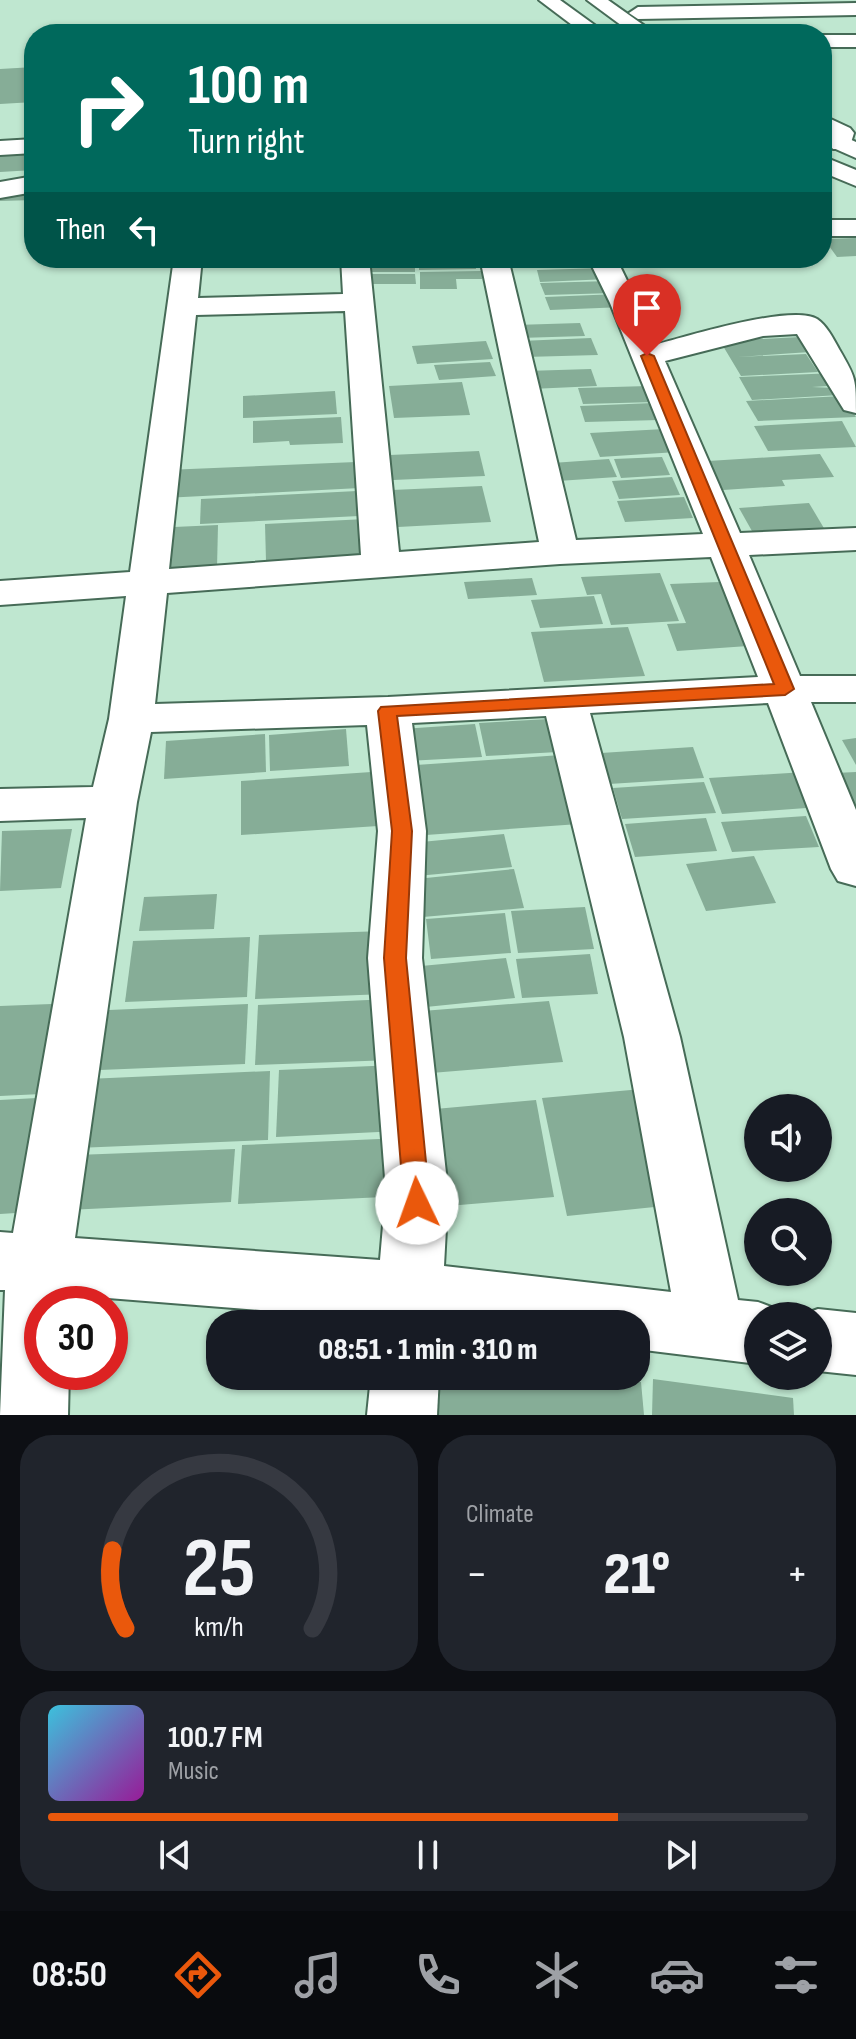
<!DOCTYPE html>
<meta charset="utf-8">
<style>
body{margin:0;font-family:"Sofia Sans Condensed",sans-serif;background:#20242c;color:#f1f3f6;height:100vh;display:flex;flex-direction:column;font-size:30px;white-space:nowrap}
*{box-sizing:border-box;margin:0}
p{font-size:26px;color:#9ea1a6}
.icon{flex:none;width:44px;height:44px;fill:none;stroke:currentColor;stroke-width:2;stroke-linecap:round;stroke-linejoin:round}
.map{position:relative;height:1415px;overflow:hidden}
.side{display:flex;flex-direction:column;gap:20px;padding:20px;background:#0d0f14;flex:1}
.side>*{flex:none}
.hud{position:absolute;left:24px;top:24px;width:808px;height:244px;border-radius:32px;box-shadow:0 2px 6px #0004;background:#00695c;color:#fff;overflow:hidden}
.tools{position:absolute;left:744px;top:1094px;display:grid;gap:16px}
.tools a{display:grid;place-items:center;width:88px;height:88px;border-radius:50%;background:#171b24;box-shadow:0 2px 6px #0004;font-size:40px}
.speed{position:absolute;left:24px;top:1286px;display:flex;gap:16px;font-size:40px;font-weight:700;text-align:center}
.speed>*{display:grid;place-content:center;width:104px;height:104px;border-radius:50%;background:#171b24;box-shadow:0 2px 6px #0004;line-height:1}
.speed .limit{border:12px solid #d22;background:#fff;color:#111}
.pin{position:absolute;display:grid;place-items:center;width:68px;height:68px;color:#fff;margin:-82px -34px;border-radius:50% 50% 50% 0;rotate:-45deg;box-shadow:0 0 8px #0007}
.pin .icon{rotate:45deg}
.me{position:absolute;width:88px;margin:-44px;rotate:357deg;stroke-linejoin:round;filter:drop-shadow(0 0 6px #0008)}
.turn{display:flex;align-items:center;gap:28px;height:168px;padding:0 32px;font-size:36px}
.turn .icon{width:104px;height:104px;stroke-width:2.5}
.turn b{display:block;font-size:56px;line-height:68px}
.then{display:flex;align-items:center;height:76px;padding:0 32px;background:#0003;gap:16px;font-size:30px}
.big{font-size:60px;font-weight:800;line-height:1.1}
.side .card{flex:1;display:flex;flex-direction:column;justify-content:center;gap:12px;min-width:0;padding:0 28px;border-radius:32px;background:#20242c}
.side .dial{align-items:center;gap:0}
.dial svg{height:208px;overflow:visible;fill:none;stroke:#363941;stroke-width:7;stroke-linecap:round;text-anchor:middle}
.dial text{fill:#f1f3f6;stroke:none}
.song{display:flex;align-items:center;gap:24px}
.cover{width:96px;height:96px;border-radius:12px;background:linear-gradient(135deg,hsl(190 70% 55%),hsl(300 70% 35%))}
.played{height:8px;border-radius:4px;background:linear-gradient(90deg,#ea580c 75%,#363941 75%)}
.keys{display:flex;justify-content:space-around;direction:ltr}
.heat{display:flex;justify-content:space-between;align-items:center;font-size:44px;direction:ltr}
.side .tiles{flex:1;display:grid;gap:20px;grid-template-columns:1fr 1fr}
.card:last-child{grid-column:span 2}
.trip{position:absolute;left:206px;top:1310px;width:444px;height:80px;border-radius:32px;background:#171b24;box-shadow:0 2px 6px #0004;font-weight:800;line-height:80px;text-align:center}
.tabs{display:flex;height:128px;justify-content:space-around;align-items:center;background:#090b0e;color:#9ea1a6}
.tabs .icon{width:56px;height:56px}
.tabs .active{color:#ea580c}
.tabs b{font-size:36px;color:#f1f3f6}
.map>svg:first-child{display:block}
.building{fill:#86ad97}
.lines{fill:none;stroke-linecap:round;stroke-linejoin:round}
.minor-casing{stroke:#466b57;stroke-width:4}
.highway-casing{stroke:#466b57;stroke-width:4}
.minor{fill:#fff;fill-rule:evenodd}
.highway{fill:#fff;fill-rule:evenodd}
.route{fill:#ea580c;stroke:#983908;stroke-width:2}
</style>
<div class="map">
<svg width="856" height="1415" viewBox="0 0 856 1415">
<rect width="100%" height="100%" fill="#bfe7d0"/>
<g class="building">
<polygon points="34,67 34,102 0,104 0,69"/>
<polygon points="34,153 34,170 0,172 0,155"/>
<polygon points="34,190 34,200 0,201 0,191"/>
<polygon points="856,238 856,256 837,257 824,239"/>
<polygon points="369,258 415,258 415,272 368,272"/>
<polygon points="419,258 475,258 476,269 419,270"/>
<polygon points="622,258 689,258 689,261 624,263"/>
<polygon points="604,268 609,279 540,282 537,270"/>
<polygon points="482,271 482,279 456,279 457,289 420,289 420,272"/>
<polygon points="368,274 415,274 416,284 368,284"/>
<polygon points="610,281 615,293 545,295 540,283"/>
<polygon points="618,294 624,307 550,310 545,297"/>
<polygon points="580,323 585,336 519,338 515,325"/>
<polygon points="800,337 810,352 737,357 806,354 818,372 741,376 720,341"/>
<polygon points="591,338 598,355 525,357 520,341"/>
<polygon points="486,341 493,359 417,364 412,346"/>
<polygon points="490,362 496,376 439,380 434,365"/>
<polygon points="591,369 597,386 531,389 526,371"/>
<polygon points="836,373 845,385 812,387 835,388 840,395 752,400 739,377"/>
<polygon points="462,382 470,415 394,418 389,386"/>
<polygon points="648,386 655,402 583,404 578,388"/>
<polygon points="335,391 337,414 243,418 243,396"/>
<polygon points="842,396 856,417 758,421 746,401"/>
<polygon points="653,403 659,420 585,422 580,406"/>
<polygon points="341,417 343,443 290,445 289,441 253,443 253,421"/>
<polygon points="842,421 856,447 768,451 754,426"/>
<polygon points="665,429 677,452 600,457 590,433"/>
<polygon points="479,451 485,476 393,480 390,455"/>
<polygon points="820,454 834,477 782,480 785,486 723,490 708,461"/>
<polygon points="662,457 670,475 621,478 614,459"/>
<polygon points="609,459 617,477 558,481 552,463"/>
<polygon points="356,462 360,488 164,498 166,470"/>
<polygon points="672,477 680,495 619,499 612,481"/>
<polygon points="482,486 491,522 398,527 392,490"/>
<polygon points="357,491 359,516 200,524 201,499"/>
<polygon points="684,497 693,518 625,522 617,501"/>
<polygon points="809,503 828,535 757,540 739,508"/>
<polygon points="366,519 371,556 266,561 265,524"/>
<polygon points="218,525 217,568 148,571 152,528"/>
<polygon points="660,573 679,621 611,625 601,594 587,595 581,577"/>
<polygon points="532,578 537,595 468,599 464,582"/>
<polygon points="719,582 748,646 677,651 667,624 686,623 670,584"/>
<polygon points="594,596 603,624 540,628 531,600"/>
<polygon points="628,627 645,676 544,682 531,632"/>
<polygon points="549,719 558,752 486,756 479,723"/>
<polygon points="475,724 482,757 407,761 402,729"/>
<polygon points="346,729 349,766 270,771 269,735"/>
<polygon points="265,734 266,772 164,779 166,741"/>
<polygon points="856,738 856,765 842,740"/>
<polygon points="693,747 704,778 609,784 601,753"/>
<polygon points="561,755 579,824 426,835 416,765"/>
<polygon points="386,771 393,825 241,835 241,781"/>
<polygon points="805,772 820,807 722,814 709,778"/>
<polygon points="856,772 856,806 852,807 835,773"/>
<polygon points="704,782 716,813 622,819 613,788"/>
<polygon points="806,816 819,847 732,852 721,822"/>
<polygon points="706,818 717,851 635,857 625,824"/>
<polygon points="72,829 61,888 0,891 2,831"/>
<polygon points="504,834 512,867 417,876 411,843"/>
<polygon points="754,856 776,903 706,911 686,864"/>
<polygon points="514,869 524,908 423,917 416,879"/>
<polygon points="217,894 214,929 139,931 144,897"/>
<polygon points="585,907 594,949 518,953 511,911"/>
<polygon points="505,913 511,953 431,959 426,919"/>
<polygon points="385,931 386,994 255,999 259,935"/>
<polygon points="250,937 247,997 125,1002 133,941"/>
<polygon points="590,954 598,994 522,998 516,959"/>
<polygon points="506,958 515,998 406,1009 400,968"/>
<polygon points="390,999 392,1060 255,1065 258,1005"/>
<polygon points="549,1001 563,1062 419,1074 410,1012"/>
<polygon points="77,1003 62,1093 0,1096 0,1006"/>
<polygon points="248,1004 245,1064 100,1070 109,1010"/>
<polygon points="396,1065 399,1131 276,1137 279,1070"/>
<polygon points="270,1071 268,1140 77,1148 87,1079"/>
<polygon points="642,1089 674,1205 567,1216 542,1098"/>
<polygon points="37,1098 16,1213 0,1214 0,1100"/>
<polygon points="536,1100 554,1197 436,1207 424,1110"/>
<polygon points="402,1138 404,1196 238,1204 242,1145"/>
<polygon points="235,1149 231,1202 68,1210 76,1155"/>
<polygon points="653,1379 793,1398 794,1415 652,1415"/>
<polygon points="428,1382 641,1382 644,1415 428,1415"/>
</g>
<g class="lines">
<g class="minor-casing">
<g id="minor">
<polygon points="539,0 560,0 607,34 584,34"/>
<polygon points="856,3 856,15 638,19 629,13 638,7"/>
<rect x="822" y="35" width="34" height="12"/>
<polygon points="822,115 850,128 854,133 849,149 833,149 829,144 830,136 822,131"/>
<polygon points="34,139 34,153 0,155 0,141"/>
<polygon points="822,156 856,170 856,186 822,172"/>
<polygon points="34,176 34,192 0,198 0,182"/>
<rect x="822" y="220" width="34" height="16"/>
<path d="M174,258H202L198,298L343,294L341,258H369L399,552L539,542L480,258H508L576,540L703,534L610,303L588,258H616L658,344C689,336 791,304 817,319C827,326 833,338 839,349C856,378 856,379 856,413L844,410L797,334L763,336L665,361L740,533L856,528V550L749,555L800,676H856V702H811L856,810V886L838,881L831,869L768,703L590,713L680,1037L738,1300L758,1302L782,1311L784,1316H758V1364L636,1349V1324H375V1319L70,1295V1304H42V1372H69L68,1415H0L5,1290H0V1232L13,1233L86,818L0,821V789L93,787L109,719L126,596L0,605V581L130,572ZM345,311L361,555L169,569L196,315ZM711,557L758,677L388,697L155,704L167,593L560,564ZM546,716L624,1037L671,1292L444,1266L448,1191L422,958L426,831L412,723ZM367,725L378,831L368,958L386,1191L380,1260L75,1238L137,802L151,732Z"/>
<polygon points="818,1309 856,1313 856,1375 818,1371 818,1316 799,1316"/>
<polygon points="371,1376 439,1376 437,1415 367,1415"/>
</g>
</g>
<g class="highway-casing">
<g id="highway">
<polygon points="587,0 608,0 656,34 633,34"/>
<polygon points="822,127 856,142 856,158 822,143"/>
</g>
</g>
<use href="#minor" class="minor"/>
<use href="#highway" class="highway"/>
</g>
<polygon class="route" points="647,353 654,356 794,689 785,695 397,716 412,831 406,958 430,1203 426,1210 417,1214 408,1210 404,1203 384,958 392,831 378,711 381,707 774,684 641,356"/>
</svg>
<div class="tools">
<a><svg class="icon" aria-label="sound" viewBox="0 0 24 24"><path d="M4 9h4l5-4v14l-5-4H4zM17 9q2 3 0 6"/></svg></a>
<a><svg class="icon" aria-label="search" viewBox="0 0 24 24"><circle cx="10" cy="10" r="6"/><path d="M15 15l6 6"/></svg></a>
<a><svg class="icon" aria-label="layers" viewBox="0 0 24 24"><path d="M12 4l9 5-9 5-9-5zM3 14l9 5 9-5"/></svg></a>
</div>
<div class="speed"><div class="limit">30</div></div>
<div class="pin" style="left:647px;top:356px;background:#d93025"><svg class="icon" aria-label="arrive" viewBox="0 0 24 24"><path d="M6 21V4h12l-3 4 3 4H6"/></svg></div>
<svg class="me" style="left:417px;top:1203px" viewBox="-20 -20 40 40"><circle r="19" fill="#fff"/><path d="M0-13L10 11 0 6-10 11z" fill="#ea580c"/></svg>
<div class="trip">08:51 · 1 min · 310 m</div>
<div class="hud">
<div class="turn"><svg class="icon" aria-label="right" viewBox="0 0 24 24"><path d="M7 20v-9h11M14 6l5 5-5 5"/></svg><div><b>100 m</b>Turn right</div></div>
<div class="then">Then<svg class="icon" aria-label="left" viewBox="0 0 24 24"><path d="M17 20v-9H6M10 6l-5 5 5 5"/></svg></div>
</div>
</div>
<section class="side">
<div class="tiles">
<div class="card dial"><svg viewBox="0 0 100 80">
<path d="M14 69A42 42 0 1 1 86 69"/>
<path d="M14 69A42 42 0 0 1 9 39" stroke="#ea580c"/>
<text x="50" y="56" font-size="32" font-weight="700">25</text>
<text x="50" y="72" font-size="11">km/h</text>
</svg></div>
<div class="card"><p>Climate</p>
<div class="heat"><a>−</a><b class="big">21°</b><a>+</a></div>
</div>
<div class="card">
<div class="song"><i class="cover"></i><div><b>100.7 FM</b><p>Music</p></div></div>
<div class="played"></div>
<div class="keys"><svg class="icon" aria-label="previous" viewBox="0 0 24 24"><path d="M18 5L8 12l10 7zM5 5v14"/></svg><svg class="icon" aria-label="pause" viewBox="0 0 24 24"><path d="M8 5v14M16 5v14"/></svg><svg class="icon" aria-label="next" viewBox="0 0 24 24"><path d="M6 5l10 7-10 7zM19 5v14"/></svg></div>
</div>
</div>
</section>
<nav class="tabs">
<b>08:50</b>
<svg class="icon active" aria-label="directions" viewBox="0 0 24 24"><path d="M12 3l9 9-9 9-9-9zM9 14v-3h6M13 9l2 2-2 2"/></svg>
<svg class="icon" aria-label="music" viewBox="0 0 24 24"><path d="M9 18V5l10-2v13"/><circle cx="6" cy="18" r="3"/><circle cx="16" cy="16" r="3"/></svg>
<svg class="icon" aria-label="phone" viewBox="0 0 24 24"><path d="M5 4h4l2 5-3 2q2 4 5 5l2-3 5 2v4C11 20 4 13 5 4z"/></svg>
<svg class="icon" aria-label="climate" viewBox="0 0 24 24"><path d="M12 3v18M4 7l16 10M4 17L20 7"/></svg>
<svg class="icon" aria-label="car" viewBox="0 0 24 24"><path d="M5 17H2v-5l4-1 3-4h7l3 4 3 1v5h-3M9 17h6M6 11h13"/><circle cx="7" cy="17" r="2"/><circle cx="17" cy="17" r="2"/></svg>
<svg class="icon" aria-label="filters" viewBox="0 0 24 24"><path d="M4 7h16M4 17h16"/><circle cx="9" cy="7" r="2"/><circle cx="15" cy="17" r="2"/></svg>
</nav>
